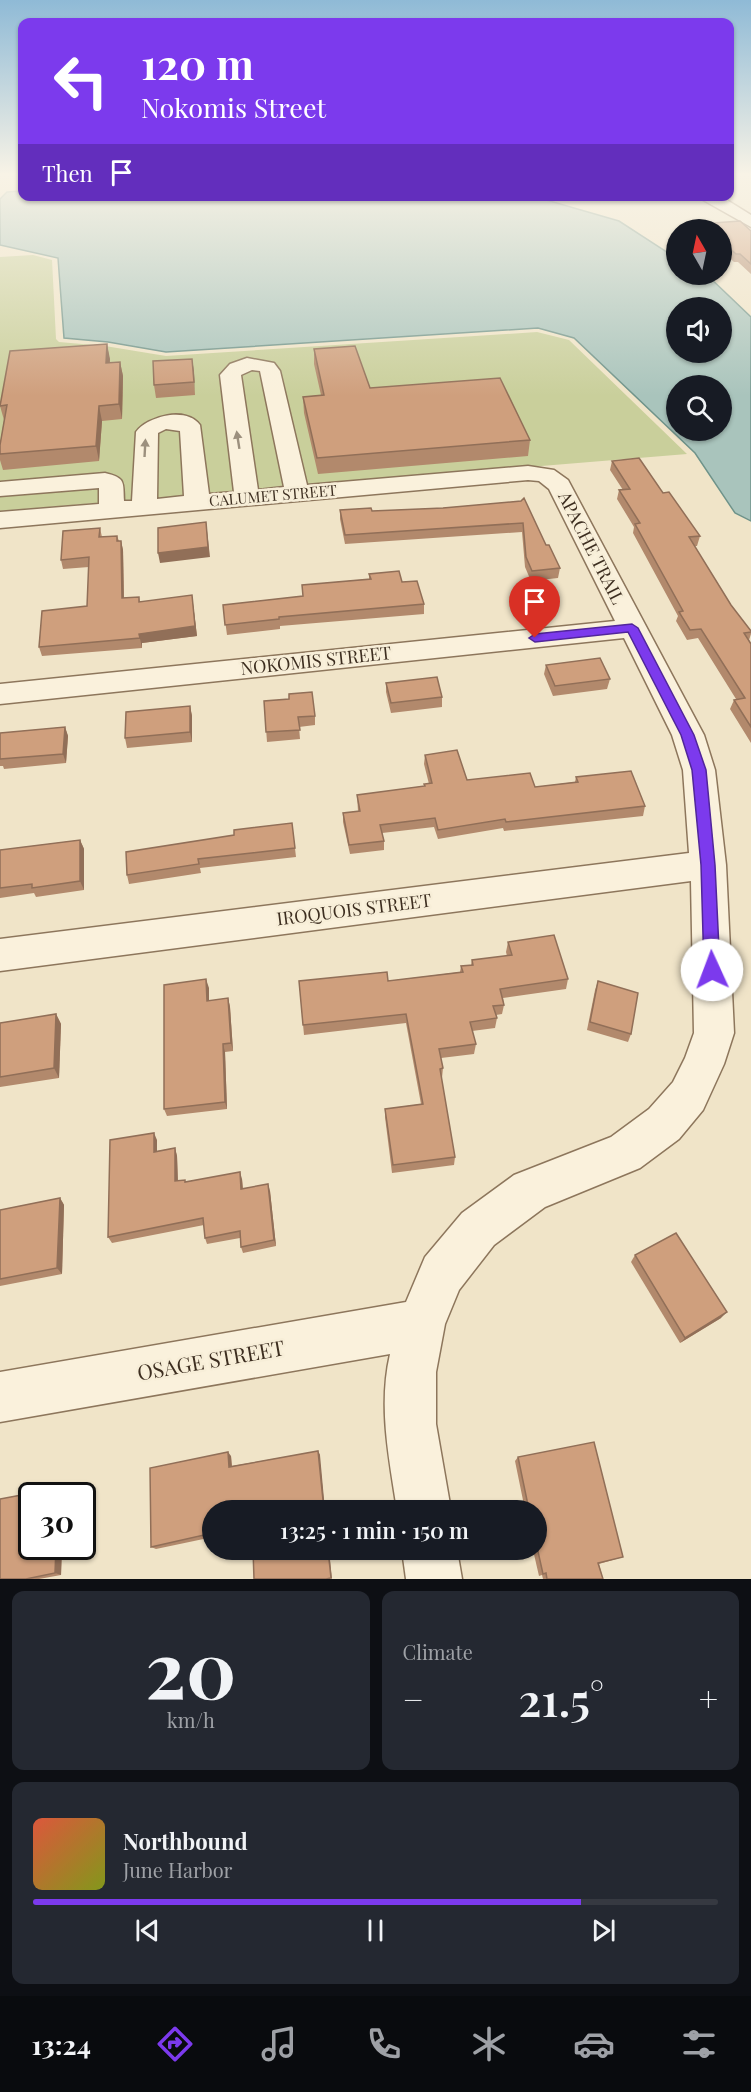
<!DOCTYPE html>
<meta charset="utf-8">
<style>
body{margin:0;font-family:"Playfair Display",serif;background:#242831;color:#f1f3f6;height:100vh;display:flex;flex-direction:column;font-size:22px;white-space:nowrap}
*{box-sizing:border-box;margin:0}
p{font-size:20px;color:#9ea1a6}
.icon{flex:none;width:33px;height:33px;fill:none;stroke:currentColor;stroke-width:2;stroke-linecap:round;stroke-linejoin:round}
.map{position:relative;height:1579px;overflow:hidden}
.drawer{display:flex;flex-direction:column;gap:12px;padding:12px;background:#0d0f14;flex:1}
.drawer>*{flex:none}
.guide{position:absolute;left:18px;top:18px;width:716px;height:183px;border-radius:12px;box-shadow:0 2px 4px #0004;background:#7c3aed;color:#fff;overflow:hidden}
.needle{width:39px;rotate:351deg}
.controls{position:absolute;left:666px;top:219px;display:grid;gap:12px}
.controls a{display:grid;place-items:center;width:66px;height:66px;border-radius:50%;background:#171b24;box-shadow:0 2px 4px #0004;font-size:30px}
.speed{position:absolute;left:18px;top:1482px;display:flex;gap:12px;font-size:30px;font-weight:700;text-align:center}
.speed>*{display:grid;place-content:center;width:78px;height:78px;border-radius:50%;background:#171b24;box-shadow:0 2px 4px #0004;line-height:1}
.speed .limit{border:3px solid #111;border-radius:9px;background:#fff;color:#111}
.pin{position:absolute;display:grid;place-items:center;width:51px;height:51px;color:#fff;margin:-62px -26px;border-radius:50% 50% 50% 0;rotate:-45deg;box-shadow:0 0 6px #0007}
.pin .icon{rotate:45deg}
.me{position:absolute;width:66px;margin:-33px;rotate:358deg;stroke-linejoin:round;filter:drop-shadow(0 0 4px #0008)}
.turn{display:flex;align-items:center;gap:21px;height:126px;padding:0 24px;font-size:27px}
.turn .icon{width:78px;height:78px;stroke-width:2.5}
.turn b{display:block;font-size:42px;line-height:51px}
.then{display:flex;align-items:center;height:57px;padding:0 24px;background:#0003;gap:12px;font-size:22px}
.big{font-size:45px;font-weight:600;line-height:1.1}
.drawer .tile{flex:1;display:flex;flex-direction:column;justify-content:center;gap:9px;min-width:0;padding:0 21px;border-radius:12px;background:#242831}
.drawer .dial{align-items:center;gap:0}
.dial b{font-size:78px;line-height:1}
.song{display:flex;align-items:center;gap:18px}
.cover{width:72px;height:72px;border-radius:9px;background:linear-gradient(135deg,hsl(10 70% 55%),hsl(70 70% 35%))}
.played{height:6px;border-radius:3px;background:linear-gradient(90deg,#7c3aed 80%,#363941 80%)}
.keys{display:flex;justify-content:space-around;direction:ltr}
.heat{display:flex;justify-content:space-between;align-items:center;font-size:33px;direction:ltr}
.drawer .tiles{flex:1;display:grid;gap:12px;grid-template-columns:1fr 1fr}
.tile:last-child{grid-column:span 2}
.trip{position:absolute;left:202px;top:1500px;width:345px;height:60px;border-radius:30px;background:#171b24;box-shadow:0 2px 4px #0004;font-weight:600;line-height:60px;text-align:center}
.menu{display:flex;height:96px;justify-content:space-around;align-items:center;background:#090b0e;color:#9ea1a6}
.menu .icon{width:42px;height:42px}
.menu .current{color:#7c3aed}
.menu b{font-size:27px;color:#f1f3f6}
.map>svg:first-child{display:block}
.green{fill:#c9cf9b}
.water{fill:#a9c4bc;stroke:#6f938a;stroke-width:1.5;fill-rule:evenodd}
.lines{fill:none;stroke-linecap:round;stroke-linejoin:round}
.minor-casing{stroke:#8d765c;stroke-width:3}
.minor{fill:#faf1dc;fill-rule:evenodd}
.wall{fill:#b2896c}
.shaded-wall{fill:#916f58}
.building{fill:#cf9f7d;stroke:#916f58;stroke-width:1.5}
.oneway{fill:#9c907e}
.route{fill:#7c3aed;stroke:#51269a;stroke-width:1.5}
.labels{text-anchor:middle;stroke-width:5;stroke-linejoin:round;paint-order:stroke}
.far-street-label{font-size:15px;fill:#3d2e20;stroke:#f7eed8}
.street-label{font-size:18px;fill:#3d2e20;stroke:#f7eed8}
.near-street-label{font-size:21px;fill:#3d2e20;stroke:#f7eed8}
</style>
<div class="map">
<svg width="751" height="1579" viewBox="0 0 751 1579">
<rect width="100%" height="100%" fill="#f0e4c8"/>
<polygon class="green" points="33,255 52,260 56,339 59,342 105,346 166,356 537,332 569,340 687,454 0,511 0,257"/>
<path class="water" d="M22,191V196L536,197L619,221L676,258V274L707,275L751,317V521L735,513L695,453L574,338L538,328L166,352L108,342L64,338L58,258L0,245V199L7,192ZM676,308H722V352H676ZM676,386H722V430H676Z"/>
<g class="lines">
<g class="minor-casing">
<g id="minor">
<polygon points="696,196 722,197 751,215 751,227"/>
<path d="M247,358L274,363L280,371L307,485L528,466L554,470L568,480L704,735L715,770L726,865L734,1033L724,1064L703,1110L679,1139L640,1168L545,1207L494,1245L459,1290L445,1324L436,1372V1424L451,1510H397C389,1458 378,1406 390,1354L0,1422V1372L406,1302L425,1257L462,1213L514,1175L611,1137L649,1109L673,1082L685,1058L694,1033L691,881L0,971V939L689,853L683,770L672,735L624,638L0,704V684L615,621L549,489L539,481L528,480L0,528V512L99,504V488L0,496V482L105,473C126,478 123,482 124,501H132L136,432C147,416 187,406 200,425L209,494L234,492L220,375L230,364ZM252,370L260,371L284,487L258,490L241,375ZM166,429L180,431L184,496L157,499L158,433Z"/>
<polygon points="402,1550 457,1550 462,1579 406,1579"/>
</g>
</g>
<use href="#minor" class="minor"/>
</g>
<g class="wall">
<polygon points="700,224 751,231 751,274 738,262 734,262 722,251 722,230 699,230"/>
<polygon points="107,344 110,363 120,362 123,376 122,419 102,421 99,461 3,470 0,460 0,445 4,420 0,406"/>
<polygon points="314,349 370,388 530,440 528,456 318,474 304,413 303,397 321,395 314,364"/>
<polygon points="192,359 195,395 156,398 154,385"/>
<polygon points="612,461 663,493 700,536 697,546 694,546 731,605 751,631 751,634 749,640 751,644 751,743 730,709 734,700 736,699 698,638 687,640 676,621 678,616 633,533 634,527 617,499 619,490 623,490 610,470"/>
<polygon points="521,501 546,545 560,568 558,578 531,581 525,567 522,532 345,544 340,519 340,510 372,511 443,508"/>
<polygon points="100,528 102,537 117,536 119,541 121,541 123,550 124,598 139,597 140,602 193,605 197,636 142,643 142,648 42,656 39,647 87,606 89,567 63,569 61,560"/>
<polygon points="369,574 402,582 424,604 424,614 280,626 280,629 227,635 223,605 303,596 302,585 369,579"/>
<polygon points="546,665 610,679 607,689 553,696 544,674"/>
<polygon points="386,683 442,697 442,707 391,713 386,692"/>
<polygon points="264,701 315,716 315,725 299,727 300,739 267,742"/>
<polygon points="190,706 192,716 192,742 127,748 125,738"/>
<polygon points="65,727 68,736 66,763 4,769 3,766 0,766 0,733"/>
<polygon points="425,755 467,780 535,787 575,782 576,777 645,806 643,816 504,831 503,828 438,839 434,827 382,833 384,841 384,850 350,854 343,822 343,813 358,811 357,795 424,786 424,784 429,784 424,764"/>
<polygon points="292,823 296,857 200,868 201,873 129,884 127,875 234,835"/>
<polygon points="80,840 84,849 84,890 36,897 34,893 0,898 0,850"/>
<polygon points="508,942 568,979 566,989 503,998 504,1005 502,1014 496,1015 497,1018 495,1028 472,1031 476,1044 474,1054 441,1058 443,1068 442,1078 441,1078 455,1157 454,1165 392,1173 385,1117 385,1109 421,1104 406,1023 304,1035 299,981 388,981 460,972 461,966 471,965 472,960 507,956 506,952"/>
<polygon points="598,981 631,1034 628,1042 587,1030 595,990"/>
<polygon points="209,988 209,1001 228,998 230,1007 233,1051 225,1052 227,1109 167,1116 164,1109"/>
<polygon points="56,1014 61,1024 59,1078 0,1087 0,1023"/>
<polygon points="157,1140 157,1151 175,1148 177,1156 178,1181 186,1182 242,1179 243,1188 270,1191 276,1246 243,1253 241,1247 240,1238 207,1244 205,1238 204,1225 112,1243 108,1237"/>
<polygon points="60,1198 64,1205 62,1274 0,1286 0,1210"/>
<polygon points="635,1255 721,1318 680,1343 631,1262"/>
<polygon points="318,1451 320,1455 213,1510 213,1537 156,1549 151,1547 231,1456 232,1466"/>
<polygon points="518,1457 623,1557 599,1564 603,1579 543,1579 542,1575 539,1576 533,1550 537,1550 537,1510 525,1510 515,1461"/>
<polygon points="59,1488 64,1491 64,1496 32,1496 32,1546 62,1546 61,1575 39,1579 0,1579 0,1499"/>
</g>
<g class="shaded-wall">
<polygon points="107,344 110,359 109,377 106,363"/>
<polygon points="192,359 194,371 195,395 194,382"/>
<polygon points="120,362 123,376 122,419 119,404"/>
<polygon points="99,406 102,421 99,461 96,446"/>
<polygon points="206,522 210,557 160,563 158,553"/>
<polygon points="121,541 123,550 124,608 122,598"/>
<polygon points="192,595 197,636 142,643 142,648 139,634"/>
<polygon points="190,706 192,716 192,742 190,732"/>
<polygon points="65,727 68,736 66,763 63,754"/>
<polygon points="80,840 84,849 84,890 80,881"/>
<polygon points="206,979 209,988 209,1010 207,1001"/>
<polygon points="228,998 230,1007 233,1051 231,1043"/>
<polygon points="56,1014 61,1024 59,1078 54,1068"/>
<polygon points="223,1044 225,1052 227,1109 225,1102"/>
<polygon points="154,1133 157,1140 157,1159 154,1152"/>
<polygon points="175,1148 177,1156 178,1188 175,1181"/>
<polygon points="240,1172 242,1179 243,1196 241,1189"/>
<polygon points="268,1184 270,1191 276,1246 274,1240"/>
<polygon points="60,1198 64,1205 62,1274 57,1268"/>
<polygon points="727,1312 721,1318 680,1343 685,1338"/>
<polygon points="318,1451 320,1455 325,1510 324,1510"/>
<polygon points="228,1452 231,1456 232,1471 229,1467"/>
<polygon points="59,1488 64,1491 64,1496 58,1496"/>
<polygon points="56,1546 62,1546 61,1575 55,1573"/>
<polygon points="328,1550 329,1550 332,1579 331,1578"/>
</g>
<g class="building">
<polygon points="740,221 751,231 751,264 740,254 736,254 724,243 722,243 722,230 705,230 700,224"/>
<polygon points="107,344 106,363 120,362 119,404 99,406 96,446 0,454 0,445 7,405 0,406 10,351"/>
<polygon points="355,346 370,388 500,378 530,440 317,458 303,397 324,395 314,349"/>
<polygon points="192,359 194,382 154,385 153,361"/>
<polygon points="639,458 663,493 669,492 700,536 689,537 731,605 751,631 751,632 744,633 751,644 751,727 734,700 745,698 701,629 690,630 679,612 683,611 635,524 640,523 619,490 630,489 612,461"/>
<polygon points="524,498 546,545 549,545 560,568 532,571 526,557 523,523 345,535 340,510 371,508 372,511 443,508 521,501"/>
<polygon points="206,522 208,547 158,553 158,528"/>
<polygon points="100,528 99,537 117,536 117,541 121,541 122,598 139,597 139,602 192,595 195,626 139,634 140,638 39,647 42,611 87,606 89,557 61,560 63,531"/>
<polygon points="399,571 402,582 417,581 424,604 279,617 279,619 225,625 223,605 303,596 302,585 371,579 369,574"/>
<polygon points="600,658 610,679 555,686 546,665"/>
<polygon points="437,677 442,697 391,703 386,683"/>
<polygon points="312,692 315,716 298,717 300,730 266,732 264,701 289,699 289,694"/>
<polygon points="190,706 190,732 125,738 126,712"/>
<polygon points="65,727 63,754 0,759 0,733"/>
<polygon points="457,750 467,780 530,773 535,787 578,782 576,777 631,771 645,806 506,822 505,819 438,830 435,818 380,825 384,841 349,845 343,813 360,811 357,795 425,786 424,784 432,783 425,755"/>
<polygon points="292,823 295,848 198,859 199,864 127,875 126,852 234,835 234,830"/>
<polygon points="80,840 80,881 32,888 32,884 0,888 0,850"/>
<polygon points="554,935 568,979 500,989 504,1005 493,1006 497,1018 470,1022 476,1044 439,1049 443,1068 440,1069 455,1157 393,1165 385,1109 423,1104 406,1014 303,1025 299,981 387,972 388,981 463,972 461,966 473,965 472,960 512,955 508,942"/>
<polygon points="206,979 207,1001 228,998 231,1043 223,1044 225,1102 164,1109 164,985"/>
<polygon points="598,981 638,993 631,1034 590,1022"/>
<polygon points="56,1014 54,1068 0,1077 0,1023"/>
<polygon points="154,1133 154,1152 175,1148 175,1181 185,1180 185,1182 240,1172 241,1189 268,1184 274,1240 241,1247 240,1231 205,1238 203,1218 108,1237 110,1140"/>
<polygon points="60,1198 57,1268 0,1279 0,1210"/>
<polygon points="676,1233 727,1312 685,1338 635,1255"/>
<polygon points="594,1442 623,1557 598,1563 603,1579 547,1579 546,1573 543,1574 537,1547 537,1510 529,1510 518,1457"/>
<polygon points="318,1451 324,1510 213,1510 213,1533 151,1547 150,1468 228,1452 229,1467"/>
<polygon points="59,1488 58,1496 32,1496 32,1546 56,1546 55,1573 26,1579 0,1579 0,1499"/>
<polygon points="253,1550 328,1550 331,1578 326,1579 254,1579"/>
</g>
<defs><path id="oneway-solid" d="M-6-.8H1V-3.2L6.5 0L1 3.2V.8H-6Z" transform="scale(1.5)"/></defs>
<g class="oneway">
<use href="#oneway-solid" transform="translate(238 440) rotate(-99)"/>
<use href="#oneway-solid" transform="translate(145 448) rotate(-87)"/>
</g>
<linearGradient id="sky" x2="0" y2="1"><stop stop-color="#8fbad6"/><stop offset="0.44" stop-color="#f8f3e6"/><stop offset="1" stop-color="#f8f3e6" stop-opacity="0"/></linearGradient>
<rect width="751" height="396" fill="url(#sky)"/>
<polygon class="route" points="632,624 638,628 694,735 706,770 715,865 720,970 717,975 712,977 706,975 704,970 701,865 692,770 681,735 628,632 535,642 529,638 535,634"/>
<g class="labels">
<g class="far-street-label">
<text transform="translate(273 496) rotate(-5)" y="5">CALUMET STREET</text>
</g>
<g class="street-label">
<text transform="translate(591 548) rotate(63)" y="6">APACHE TRAIL</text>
<text transform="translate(316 661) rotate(-6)" y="6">NOKOMIS STREET</text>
<text transform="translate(354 910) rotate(-7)" y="6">IROQUOIS STREET</text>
</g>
<g class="near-street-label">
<text transform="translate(211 1361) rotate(-10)" y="7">OSAGE STREET</text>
</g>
</g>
</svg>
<div class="controls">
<a><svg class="needle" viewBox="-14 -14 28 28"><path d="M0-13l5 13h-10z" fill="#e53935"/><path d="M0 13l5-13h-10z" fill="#9ea1a6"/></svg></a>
<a><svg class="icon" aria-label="sound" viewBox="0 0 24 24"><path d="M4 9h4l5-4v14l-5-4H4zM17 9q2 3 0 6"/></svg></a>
<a><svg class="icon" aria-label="search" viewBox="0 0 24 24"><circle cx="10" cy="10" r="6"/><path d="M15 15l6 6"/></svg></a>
</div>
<div class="speed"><div class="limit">30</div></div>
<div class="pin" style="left:535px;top:638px;background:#d93025"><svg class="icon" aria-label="arrive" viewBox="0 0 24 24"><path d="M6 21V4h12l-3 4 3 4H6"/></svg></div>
<svg class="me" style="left:712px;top:970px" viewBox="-20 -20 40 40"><circle r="19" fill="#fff"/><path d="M0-13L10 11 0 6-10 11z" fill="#7c3aed"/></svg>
<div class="trip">13:25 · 1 min · 150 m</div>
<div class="guide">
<div class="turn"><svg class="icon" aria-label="left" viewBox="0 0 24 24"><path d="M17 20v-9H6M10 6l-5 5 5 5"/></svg><div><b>120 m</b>Nokomis Street</div></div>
<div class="then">Then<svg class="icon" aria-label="arrive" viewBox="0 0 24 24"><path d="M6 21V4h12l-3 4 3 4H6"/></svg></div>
</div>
</div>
<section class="drawer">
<div class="tiles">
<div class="tile dial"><b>20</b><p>km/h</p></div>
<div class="tile"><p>Climate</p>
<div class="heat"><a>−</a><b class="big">21.5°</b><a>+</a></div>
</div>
<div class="tile">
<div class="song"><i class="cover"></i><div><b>Northbound</b><p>June Harbor</p></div></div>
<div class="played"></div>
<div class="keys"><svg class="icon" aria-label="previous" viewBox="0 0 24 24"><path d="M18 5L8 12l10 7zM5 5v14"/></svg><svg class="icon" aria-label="pause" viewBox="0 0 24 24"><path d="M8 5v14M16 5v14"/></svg><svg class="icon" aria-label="next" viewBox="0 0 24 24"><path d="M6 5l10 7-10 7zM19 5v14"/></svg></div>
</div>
</div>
</section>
<nav class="menu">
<b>13:24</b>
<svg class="icon current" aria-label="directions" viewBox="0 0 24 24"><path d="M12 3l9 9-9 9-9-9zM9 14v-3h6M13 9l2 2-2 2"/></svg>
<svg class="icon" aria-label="music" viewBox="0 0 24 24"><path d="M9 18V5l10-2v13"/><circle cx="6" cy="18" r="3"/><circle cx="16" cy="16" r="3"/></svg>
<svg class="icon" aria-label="phone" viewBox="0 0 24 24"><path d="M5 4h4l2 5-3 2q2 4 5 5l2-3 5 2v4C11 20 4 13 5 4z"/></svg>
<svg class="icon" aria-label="climate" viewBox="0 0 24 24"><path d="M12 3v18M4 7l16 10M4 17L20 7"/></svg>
<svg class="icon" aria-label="car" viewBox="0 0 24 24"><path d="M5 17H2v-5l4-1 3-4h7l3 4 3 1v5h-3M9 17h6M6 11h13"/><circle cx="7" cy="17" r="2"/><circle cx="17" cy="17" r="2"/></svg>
<svg class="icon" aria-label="filters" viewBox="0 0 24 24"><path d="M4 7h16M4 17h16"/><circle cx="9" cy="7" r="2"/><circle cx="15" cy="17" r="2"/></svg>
</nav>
